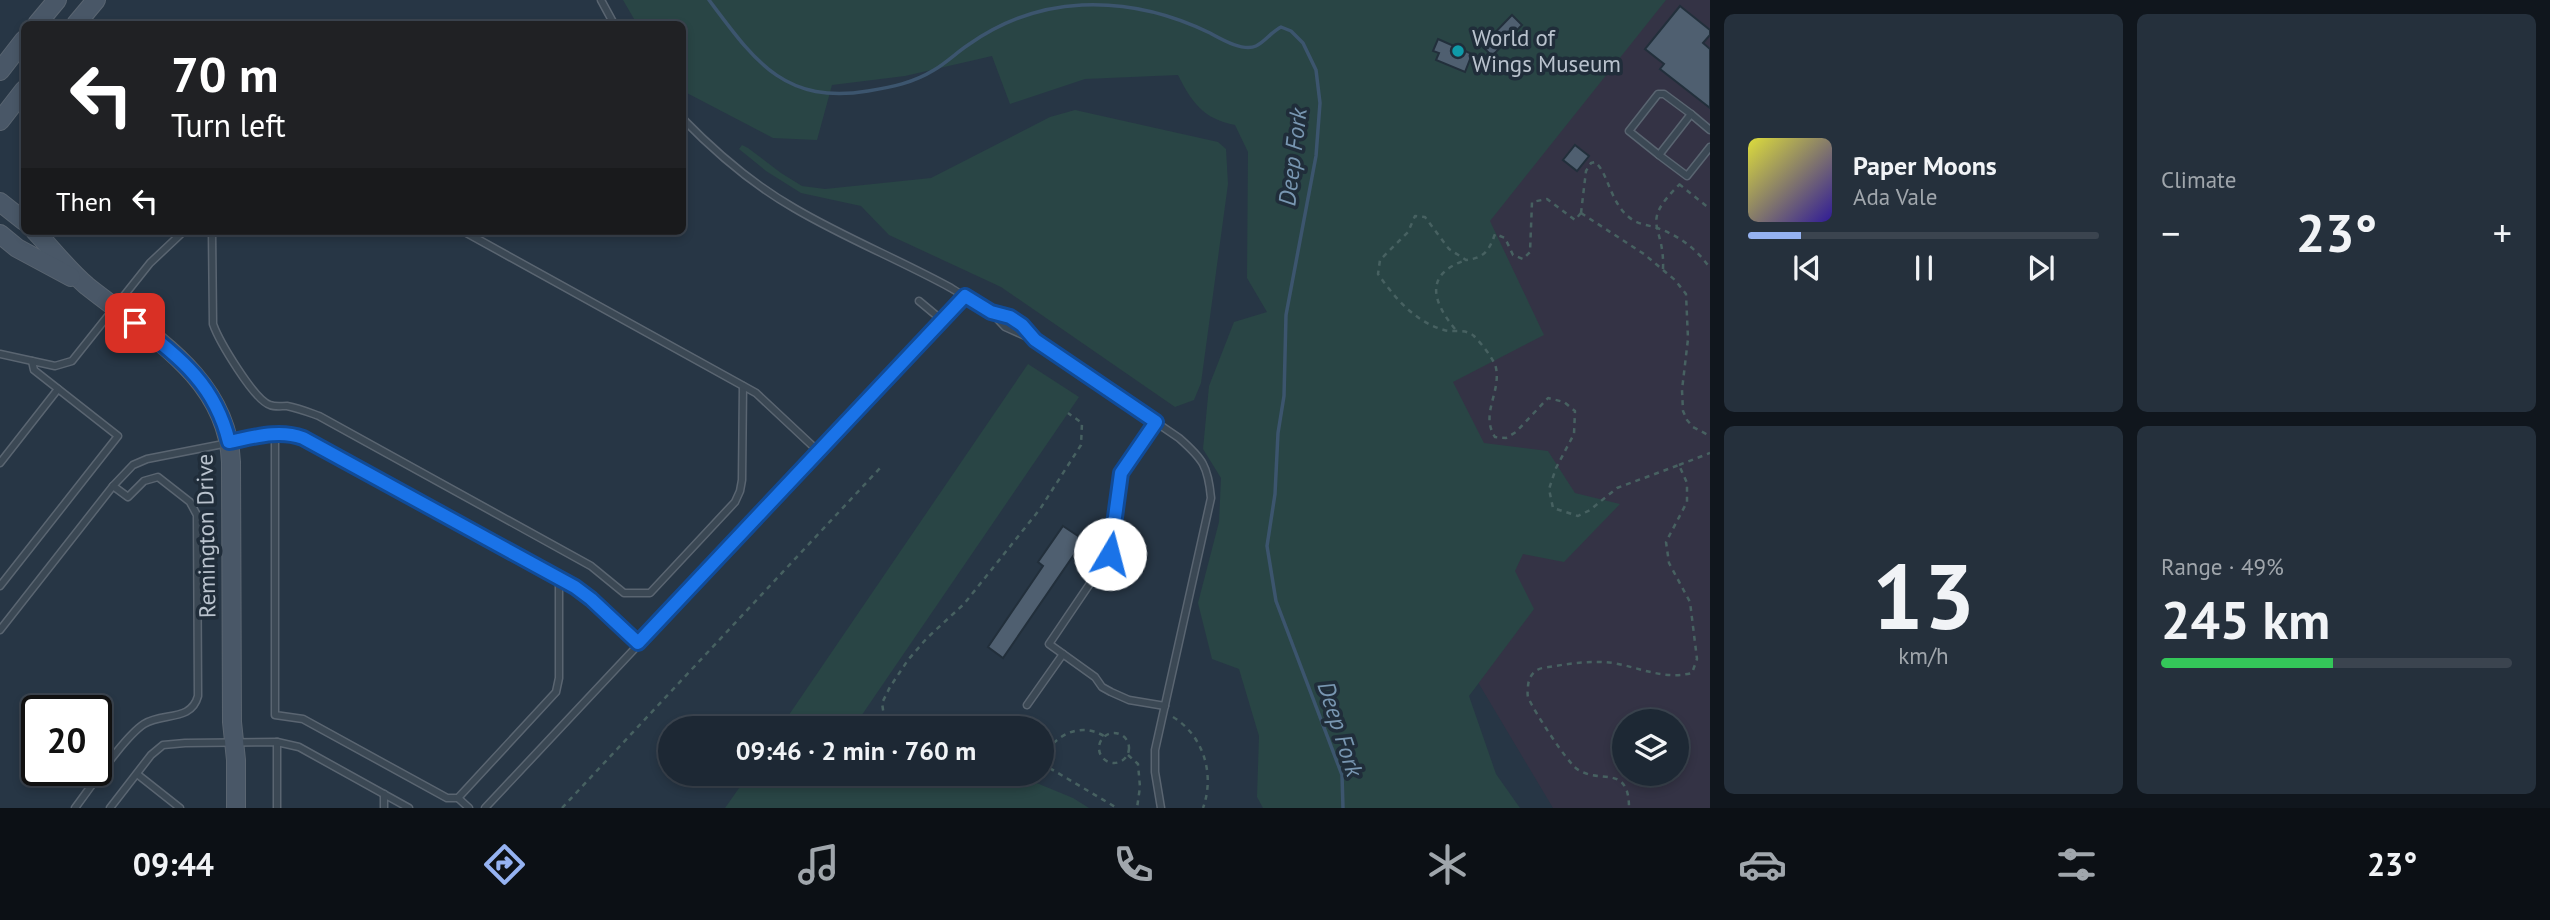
<!DOCTYPE html>
<meta charset="utf-8">
<style>
body{margin:0;font-family:"PT Sans",sans-serif;background:#25303c;color:#f1f3f6;height:100vh;display:flex;flex-direction:column;font-size:26px;white-space:nowrap}
*{box-sizing:border-box;margin:0}
p{font-size:23px;color:#a0a6ac}
.icon{flex:none;width:38px;height:38px;fill:none;stroke:currentColor;stroke-width:2;stroke-linecap:round;stroke-linejoin:round}
.map{position:relative;flex:1;overflow:hidden}
.panel{display:flex;flex-direction:column;gap:14px;padding:14px;background:#10161d;width:840px}
.panel>*{flex:none}
.hud{position:absolute;left:21px;top:21px;width:665px;height:214px;border-radius:10px;box-shadow:0 4px 10px #0003,0 0 0 2px #3b444f;background:#202124;color:#fff;overflow:hidden}
.fabs{position:absolute;left:1612px;top:709px;display:grid;gap:14px}
.fabs a{display:grid;place-items:center;width:77px;height:77px;border-radius:50%;background:#1d2834;box-shadow:0 4px 10px #0003,0 0 0 2px #3b444f;font-size:35px}
.speed{position:absolute;left:21px;top:695px;display:flex;gap:14px;font-size:35px;font-weight:700;text-align:center}
.speed>*{display:grid;place-content:center;width:91px;height:91px;border-radius:50%;background:#1d2834;box-shadow:0 4px 10px #0003,0 0 0 2px #3b444f;line-height:1}
.speed .limit{border:4px solid #111;border-radius:10px;background:#fff;color:#111}
.pin{position:absolute;display:grid;place-items:center;width:60px;height:60px;color:#fff;margin:-30px;border-radius:14px;box-shadow:0 4px 10px #0006}
.me{position:absolute;width:77px;margin:-38px;rotate:8deg;stroke-linejoin:round;filter:drop-shadow(0 0 5px #0008)}
.turn{display:flex;align-items:center;gap:24px;height:147px;padding:0 35px;font-size:32px}
.turn .icon{width:91px;height:91px;stroke-width:2.5}
.turn b{display:block;font-size:49px;line-height:60px}
.then{display:flex;align-items:center;height:66px;padding:0 35px;background:#0003;gap:14px;font-size:26px}
.big{font-size:52px;font-weight:800;line-height:1.1}
.panel .card{flex:1;display:flex;flex-direction:column;justify-content:center;gap:10px;min-width:0;padding:0 24px;border-radius:10px;background:#25303c}
.panel .dial{align-items:center;gap:0}
.dial b{font-size:91px;line-height:1}
.song{display:flex;align-items:center;gap:21px}
.cover{width:84px;height:84px;border-radius:10px;background:linear-gradient(135deg,hsl(60 70% 55%),hsl(250 70% 35%))}
.played{height:7px;border-radius:4px;background:linear-gradient(90deg,#95b2f1 15%,#3b444f 15%)}
.keys{display:flex;justify-content:space-around;direction:ltr}
.heat{display:flex;justify-content:space-between;align-items:center;font-size:38px;direction:ltr}
.charge{height:10px;border-radius:5px;background:linear-gradient(90deg,#34c759 49%,#3b444f 0)}
.panel .tiles{flex:1;display:grid;gap:14px;grid-template-columns:repeat(2,1fr)}
.trip{position:absolute;left:658px;top:716px;width:396px;height:70px;border-radius:35px;background:#1d2834;box-shadow:0 4px 10px #0003,0 0 0 2px #3b444f;font-weight:800;line-height:70px;text-align:center}
.menu{display:flex;height:112px;justify-content:space-around;align-items:center;background:#0c1015;color:#a0a6ac}
.menu .icon{width:49px;height:49px}
.menu .active{color:#95b2f1}
.menu b{font-size:32px;color:#f1f3f6}
main{display:flex;flex:1;min-height:0}
.map>svg:first-child{display:block}
.medical{fill:#343345;fill-rule:evenodd}
.green{fill:#294545}
.lines{fill:none;stroke-linecap:round;stroke-linejoin:round}
.stream{stroke:#3c556e;stroke-width:3.5}
.building{fill:#4f5f70;stroke:#222f3b;stroke-width:2}
.lane-casing{stroke:#5a6571;stroke-width:9}
.secondary-casing{stroke:#5a6571;stroke-width:20}
.path{stroke:#476161;stroke-width:2.5;stroke-dasharray:5 5;stroke-linecap:butt}
.lane{stroke:#3b4854;stroke-width:6}
.secondary{stroke:#495767;stroke-width:18}
.route-casing{stroke:#114b97;stroke-width:18}
.route{stroke:#1a73e8;stroke-width:12}
.culture-dot{fill:#0f9aa8;stroke:#202d3a;stroke-width:2.5}
.labels{text-anchor:middle;stroke-width:7;stroke-linejoin:round;paint-order:stroke}
.poi-label{font-size:23px;fill:#b9c2cd;stroke:#202d3a;text-anchor:start}
.street-label{font-size:23px;fill:#b9c2cd;stroke:#202d3a}
.water-label{font-size:24px;font-style:italic;fill:#7896b1;stroke:#202d3a}
</style>
<main>
<div class="map">
<svg width="1710" height="808" viewBox="0 0 1710 808">
<rect width="100%" height="100%" fill="#273645"/>
<path class="medical" d="M1608,0H1710V808H1553L1318,414ZM1624,721H1676V774H1624Z"/>
<g class="green">
<path d="M623,0H1666L1490,221L1544,335L1453,382L1484,443L1548,451L1575,493L1620,504L1564,562L1523,554L1515,571L1534,609L1469,696L1496,774L1520,808H1263L1257,797L1259,736L1239,669L1212,659L1198,603L1219,522L1221,478L1203,449L1209,386L1234,322L1267,312L1247,278L1248,152L1235,125C1204,119 1192,103 1178,75L1085,79L1010,104L992,56L905,76L832,85L817,140L773,138L685,92L682,88V24H637Z"/>
<polygon points="1075,110 1218,142 1226,149 1228,184 1201,383 1194,400 1175,407 1001,287 889,235 861,206 801,193 766,171 739,149 742,145 748,148 781,173 802,186 825,189 931,178 1050,117"/>
<polygon points="1028,364 1079,397 853,728 780,728"/>
<polygon points="749,774 822,774 820,778 837,774 1015,774 1073,798 1089,808 725,808"/>
</g>
<g class="lines">
<path class="stream" d="M709,0C754,60 784,105 868,91C892,87 913,83 934,70C946,63 956,53 968,45C1002,21 1040,7 1082,5C1126,3 1171,14 1210,33C1221,39 1243,52 1256,46C1265,42 1271,32 1281,27L1291,31L1303,43L1316,70L1320,103L1316,156L1286,315L1284,396L1278,433L1275,494L1267,546L1276,601L1342,775L1343,808"/>
</g>
<g class="building">
<polygon points="1680,6 1710,30 1710,35 1703,43 1710,49 1710,108 1660,69 1664,64 1645,49"/>
<polygon points="1512,15 1522,25 1492,56 1482,46"/>
<polygon points="1438,39 1472,54 1465,72 1436,60 1439,53 1433,51"/>
<polygon points="1575,145 1589,156 1577,171 1563,160"/>
<polygon points="1063,526 1084,540 1003,658 988,647 1043,566 1038,562"/>
</g>
<g class="lines">
<g class="lane-casing">
<g id="lane">
<polyline points="601,0 614,24"/>
<path d="M682,118C716,153 752,184 794,208C845,238 900,260 951,288C964,296 978,306 992,312C1017,322 1017,319 1035,340L1179,438C1203,459 1208,466 1211,498L1155,750V772L1161,808"/>
<polyline points="1710,130 1691,114 1659,155 1687,176 1710,147"/>
<polyline points="1659,155 1629,131 1658,94 1664,94 1691,114"/>
<path d="M212,231L213,324C219,341 254,400 270,405C275,407 281,406 287,406C298,408 308,412 319,416L591,566L624,593H650L735,502L740,491L742,480L743,386"/>
<polyline points="463,231 756,393 818,451"/>
<polyline points="919,301 943,321"/>
<polyline points="991,312 1005,327 1034,340"/>
<polyline points="0,354 55,366 72,361 150,263 184,231"/>
<polyline points="1156,422 1121,473 1110,554 1049,644 1095,677 1102,687 1111,692 1129,700 1165,706"/>
<polyline points="275,434 275,715 303,719 447,798 458,798 556,692 559,678 559,579"/>
<polyline points="0,463 58,389"/>
<polyline points="0,586 118,436 34,370 32,361"/>
<polyline points="0,630 113,486 133,465 147,459 269,435 295,435 312,443 575,587 591,599 638,643"/>
<polyline points="1027,705 1063,654"/>
<polyline points="277,742 277,808"/>
<polyline points="137,774 180,808"/>
<polyline points="458,798 469,808"/>
<path d="M75,808C91,787 124,737 144,724C163,712 191,722 198,696L197,515L190,502L158,477L144,481L128,497L113,486"/>
<polyline points="110,808 151,755 163,745 185,743 277,742 299,747 409,808"/>
<polyline points="384,808 384,794"/>
<polyline points="485,808 966,296"/>
</g>
</g>
<g class="secondary-casing">
<g id="secondary">
<polyline points="37,24 57,0"/>
<polyline points="76,24 96,0"/>
<polyline points="0,71 24,40"/>
<polyline points="0,121 24,90"/>
<polyline points="0,202 24,221"/>
<path d="M35,231C52,249 68,270 87,286C147,334 227,376 231,462L232,722L236,760V808"/>
<polyline points="0,234 17,248 71,277"/>
</g>
</g>
<g class="path">
<polyline points="1679,184 1710,209"/>
<path d="M1581,213L1575,220L1547,199L1532,202L1530,252L1523,259L1513,255L1505,238L1495,234C1489,251 1484,258 1466,260L1449,249L1425,217L1415,216L1408,232L1380,260L1378,274C1394,297 1415,322 1444,330C1454,333 1465,328 1474,336C1481,343 1494,359 1496,368C1501,393 1480,414 1495,437L1506,438L1516,432L1548,398L1564,402L1575,411L1574,434L1556,468L1549,489L1553,508L1578,516L1590,510L1617,488L1679,465L1687,483V502L1666,542L1669,563L1690,602L1697,659L1692,673C1663,680 1642,668 1613,663C1590,660 1566,664 1543,668C1534,669 1528,678 1528,687C1528,691 1527,693 1528,697C1533,710 1567,762 1577,769C1600,785 1629,763 1629,808"/>
<polyline points="1581,213 1644,254 1675,280 1686,294 1688,339 1682,390 1683,411 1687,420 1693,427 1710,436"/>
<path d="M1581,213L1586,171L1591,163L1595,162C1609,173 1610,206 1633,220C1639,224 1647,225 1654,227C1677,234 1696,248 1710,268"/>
<path d="M1663,269C1665,223 1638,225 1680,184"/>
<path d="M1455,329C1432,301 1424,274 1466,260"/>
<polyline points="1679,465 1710,453"/>
<path d="M1173,717C1204,736 1215,775 1203,808"/>
<polyline points="892,728 884,716 882,703 890,687 908,660 927,638 964,604 1040,509 1081,445 1082,423 1068,413"/>
<circle cx="1114" cy="748" r="15"/>
<polyline points="1128,755 1138,764 1140,787 1137,808"/>
<path d="M1041,759C1055,736 1078,721 1104,736"/>
<polyline points="1041,763 1117,808"/>
<polyline points="562,808 881,467"/>
</g>
<use href="#lane" class="lane"/>
<use href="#secondary" class="secondary"/>
</g>
<g class="lines">
<g class="route-casing">
<path id="route" d="M135,323C180,358 215,384 229,442C254,437 279,429 303,438L575,587L591,599L638,643L965,296L991,312L1010,317L1022,325L1035,340L1156,422L1121,473L1110,554"/>
</g>
<use href="#route" class="route"/>
</g>
<circle class="culture-dot" cx="1458" cy="51" r="7"/>
<g class="labels">
<g class="poi-label">
<text x="1472" y="46">World of<tspan x="1472" dy="26">Wings Museum</tspan></text>
</g>
<g class="street-label">
<text transform="translate(206 536) rotate(-91)" y="8">Remington Drive</text>
</g>
<g class="water-label">
<text transform="translate(1293 157) rotate(-83)" y="8">Deep Fork</text>
<text transform="translate(1340 729) rotate(72)" y="8">Deep Fork</text>
</g>
</g>
</svg>
<div class="fabs">
<a><svg class="icon" aria-label="layers" viewBox="0 0 24 24"><path d="M12 4l9 5-9 5-9-5zM3 14l9 5 9-5"/></svg></a>
</div>
<div class="speed"><div class="limit">20</div></div>
<div class="pin" style="left:135px;top:323px;background:#d93025"><svg class="icon" aria-label="arrive" viewBox="0 0 24 24"><path d="M6 21V4h12l-3 4 3 4H6"/></svg></div>
<svg class="me" style="left:1110px;top:554px" viewBox="-20 -20 40 40"><circle r="19" fill="#fff"/><path d="M0-13L10 11 0 6-10 11z" fill="#1a73e8"/></svg>
<div class="trip">09:46 · 2 min · 760 m</div>
<div class="hud">
<div class="turn"><svg class="icon" aria-label="left" viewBox="0 0 24 24"><path d="M17 20v-9H6M10 6l-5 5 5 5"/></svg><div><b>70 m</b>Turn left</div></div>
<div class="then">Then<svg class="icon" aria-label="left" viewBox="0 0 24 24"><path d="M17 20v-9H6M10 6l-5 5 5 5"/></svg></div>
</div>
</div>
<section class="panel">
<div class="tiles">
<div class="card">
<div class="song"><i class="cover"></i><div><b>Paper Moons</b><p>Ada Vale</p></div></div>
<div class="played"></div>
<div class="keys"><svg class="icon" aria-label="previous" viewBox="0 0 24 24"><path d="M18 5L8 12l10 7zM5 5v14"/></svg><svg class="icon" aria-label="pause" viewBox="0 0 24 24"><path d="M8 5v14M16 5v14"/></svg><svg class="icon" aria-label="next" viewBox="0 0 24 24"><path d="M6 5l10 7-10 7zM19 5v14"/></svg></div>
</div>
<div class="card"><p>Climate</p>
<div class="heat"><a>−</a><b class="big">23°</b><a>+</a></div>
</div>
<div class="card dial"><b>13</b><p>km/h</p></div>
<div class="card"><p>Range · 49%</p><b class="big">245 km</b><div class="charge"></div></div>
</div>
</section>
</main>
<nav class="menu">
<b>09:44</b>
<svg class="icon active" aria-label="directions" viewBox="0 0 24 24"><path d="M12 3l9 9-9 9-9-9zM9 14v-3h6M13 9l2 2-2 2"/></svg>
<svg class="icon" aria-label="music" viewBox="0 0 24 24"><path d="M9 18V5l10-2v13"/><circle cx="6" cy="18" r="3"/><circle cx="16" cy="16" r="3"/></svg>
<svg class="icon" aria-label="phone" viewBox="0 0 24 24"><path d="M5 4h4l2 5-3 2q2 4 5 5l2-3 5 2v4C11 20 4 13 5 4z"/></svg>
<svg class="icon" aria-label="climate" viewBox="0 0 24 24"><path d="M12 3v18M4 7l16 10M4 17L20 7"/></svg>
<svg class="icon" aria-label="car" viewBox="0 0 24 24"><path d="M5 17H2v-5l4-1 3-4h7l3 4 3 1v5h-3M9 17h6M6 11h13"/><circle cx="7" cy="17" r="2"/><circle cx="17" cy="17" r="2"/></svg>
<svg class="icon" aria-label="filters" viewBox="0 0 24 24"><path d="M4 7h16M4 17h16"/><circle cx="9" cy="7" r="2"/><circle cx="15" cy="17" r="2"/></svg>
<b>23°</b>
</nav>
